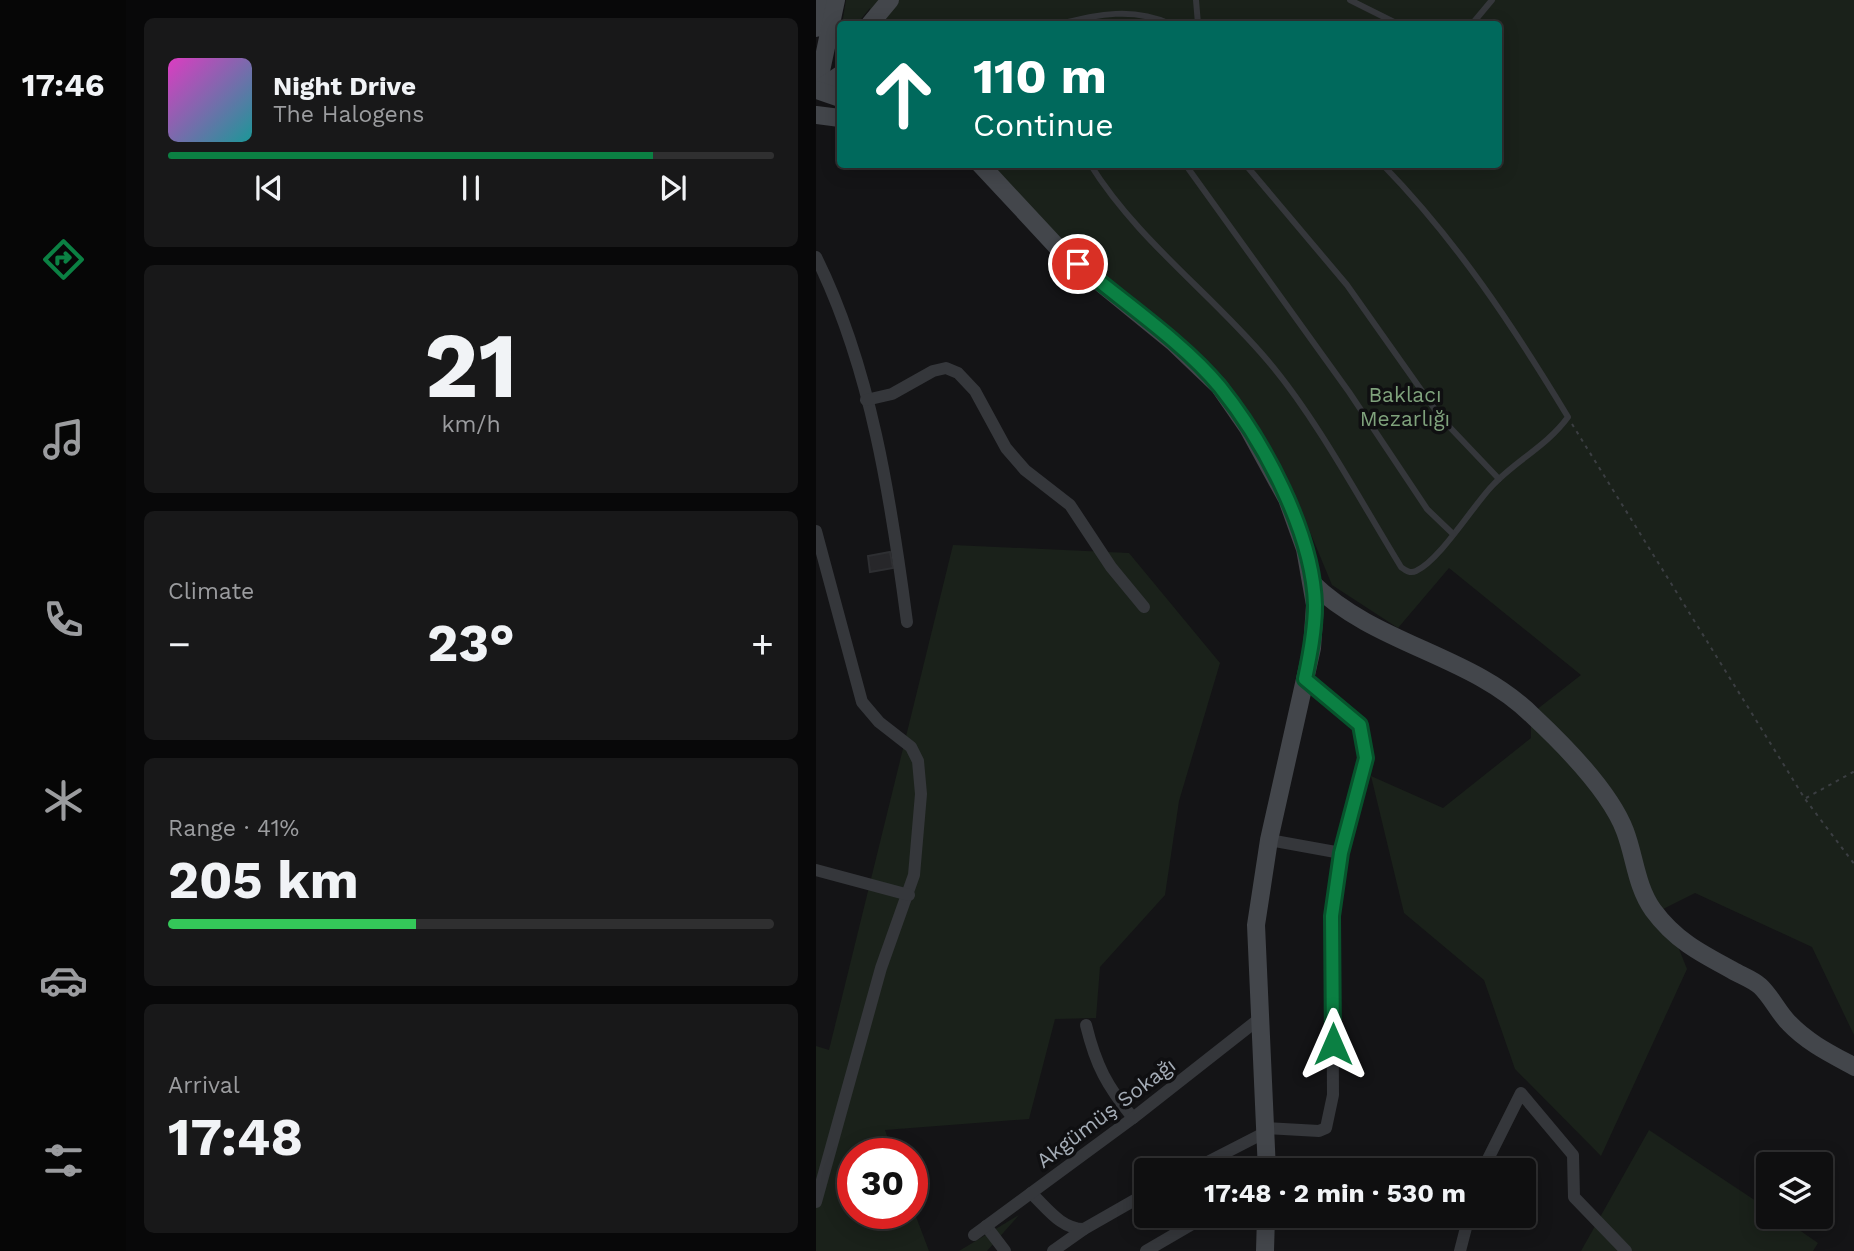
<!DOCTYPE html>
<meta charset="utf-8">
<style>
body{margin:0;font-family:"Work Sans",sans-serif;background:#181819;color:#f1f3f6;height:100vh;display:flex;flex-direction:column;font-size:26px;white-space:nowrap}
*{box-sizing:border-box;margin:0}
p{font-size:23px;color:#9b9c9f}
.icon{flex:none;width:38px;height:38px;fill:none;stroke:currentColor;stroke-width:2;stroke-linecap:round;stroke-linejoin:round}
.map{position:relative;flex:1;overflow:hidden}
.details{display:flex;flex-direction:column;gap:18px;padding:18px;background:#080809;width:690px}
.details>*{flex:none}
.hud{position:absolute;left:21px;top:21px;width:665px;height:147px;border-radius:7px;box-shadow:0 4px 18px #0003,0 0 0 2px #2f2f30;background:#00695c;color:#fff;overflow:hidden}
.buttons{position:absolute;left:940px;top:1152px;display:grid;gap:14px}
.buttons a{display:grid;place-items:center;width:77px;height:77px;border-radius:7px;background:#0f0f10;box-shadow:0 4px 18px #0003,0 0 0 2px #2f2f30;font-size:35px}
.speed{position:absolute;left:21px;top:1138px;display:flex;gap:14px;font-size:35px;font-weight:700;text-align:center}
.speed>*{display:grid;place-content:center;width:91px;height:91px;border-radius:50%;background:#0f0f10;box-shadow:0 4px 18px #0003,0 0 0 2px #2f2f30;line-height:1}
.speed .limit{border:10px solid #d22;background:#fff;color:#111}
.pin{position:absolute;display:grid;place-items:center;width:60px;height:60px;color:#fff;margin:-30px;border:4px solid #fff;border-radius:50%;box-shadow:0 2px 7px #0007}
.me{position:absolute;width:77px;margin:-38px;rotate:0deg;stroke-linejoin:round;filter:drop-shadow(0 0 5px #0008)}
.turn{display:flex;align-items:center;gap:24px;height:147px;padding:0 21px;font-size:32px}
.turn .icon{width:91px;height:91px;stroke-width:2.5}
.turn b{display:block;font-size:49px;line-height:60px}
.big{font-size:52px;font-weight:700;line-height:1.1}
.details .widget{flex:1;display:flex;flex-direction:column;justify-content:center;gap:10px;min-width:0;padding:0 24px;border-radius:10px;background:#181819}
.details .dial{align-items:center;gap:0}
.dial b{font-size:91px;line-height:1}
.song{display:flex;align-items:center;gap:21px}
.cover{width:84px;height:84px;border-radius:10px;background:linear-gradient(135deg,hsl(310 70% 55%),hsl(180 70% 35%))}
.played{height:7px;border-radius:4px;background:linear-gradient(90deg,#0b8043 80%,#2f2f30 80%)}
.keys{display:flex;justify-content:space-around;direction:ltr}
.heat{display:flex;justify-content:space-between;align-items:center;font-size:38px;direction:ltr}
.charge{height:10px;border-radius:5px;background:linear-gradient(90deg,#34c759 41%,#2f2f30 0)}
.trip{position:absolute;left:318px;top:1158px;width:402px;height:70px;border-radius:7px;background:#0f0f10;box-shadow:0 4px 18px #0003,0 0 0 2px #2f2f30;font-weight:700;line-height:70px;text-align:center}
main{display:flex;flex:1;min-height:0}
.tab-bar{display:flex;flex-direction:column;width:126px;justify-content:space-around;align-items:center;background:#060606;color:#9b9c9f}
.tab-bar .icon{width:49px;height:49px}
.tab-bar .selected{color:#0b8043}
.tab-bar b{font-size:32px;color:#f1f3f6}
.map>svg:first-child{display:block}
.green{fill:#1a211a}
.building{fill:#27272a;stroke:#2e2f32;stroke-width:2}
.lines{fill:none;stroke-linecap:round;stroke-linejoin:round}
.path{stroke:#3b3e42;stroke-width:2;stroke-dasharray:3.5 5;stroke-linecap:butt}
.lane{stroke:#35373b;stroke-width:6}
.street{stroke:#35373b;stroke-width:12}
.secondary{stroke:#43464b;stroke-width:18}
.route-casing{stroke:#07532c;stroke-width:18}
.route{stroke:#0b8043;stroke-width:12}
.labels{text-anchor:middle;stroke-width:7;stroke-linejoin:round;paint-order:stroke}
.park-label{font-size:21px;fill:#7fa27c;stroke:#0f0f11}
.street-label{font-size:21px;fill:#a5adb7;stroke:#0f0f11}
</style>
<main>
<nav class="tab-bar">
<b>17:46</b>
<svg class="icon selected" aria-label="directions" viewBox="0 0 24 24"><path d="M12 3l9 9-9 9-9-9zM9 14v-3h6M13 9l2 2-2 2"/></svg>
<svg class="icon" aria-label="music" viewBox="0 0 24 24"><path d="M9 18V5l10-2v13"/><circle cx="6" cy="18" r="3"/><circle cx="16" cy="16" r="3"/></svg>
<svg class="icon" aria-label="phone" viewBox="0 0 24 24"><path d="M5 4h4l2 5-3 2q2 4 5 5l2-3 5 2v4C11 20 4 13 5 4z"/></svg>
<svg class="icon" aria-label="climate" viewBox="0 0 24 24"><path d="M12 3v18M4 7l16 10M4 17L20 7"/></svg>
<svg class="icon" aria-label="car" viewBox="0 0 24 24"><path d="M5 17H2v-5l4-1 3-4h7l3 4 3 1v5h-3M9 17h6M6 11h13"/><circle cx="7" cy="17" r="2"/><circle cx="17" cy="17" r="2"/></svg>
<svg class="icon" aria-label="filters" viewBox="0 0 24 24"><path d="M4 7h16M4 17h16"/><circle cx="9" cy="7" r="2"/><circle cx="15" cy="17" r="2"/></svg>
</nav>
<section class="details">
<div class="widget">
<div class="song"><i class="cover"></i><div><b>Night Drive</b><p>The Halogens</p></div></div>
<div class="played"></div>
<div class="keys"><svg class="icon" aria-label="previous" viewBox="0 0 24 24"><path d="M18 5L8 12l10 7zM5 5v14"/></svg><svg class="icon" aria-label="pause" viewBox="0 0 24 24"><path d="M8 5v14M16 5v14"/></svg><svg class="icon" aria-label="next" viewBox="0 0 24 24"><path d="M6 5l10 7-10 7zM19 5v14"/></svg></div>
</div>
<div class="widget dial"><b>21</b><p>km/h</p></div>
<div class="widget"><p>Climate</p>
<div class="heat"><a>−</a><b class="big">23°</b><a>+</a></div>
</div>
<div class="widget"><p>Range · 41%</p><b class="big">205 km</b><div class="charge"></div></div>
<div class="widget"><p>Arrival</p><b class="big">17:48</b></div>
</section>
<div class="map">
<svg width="1039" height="1251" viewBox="0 0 1039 1251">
<rect width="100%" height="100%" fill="#141416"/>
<g class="green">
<polygon points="30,0 1038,0 1038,1035 996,947 879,893 847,909 871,969 785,1156 699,1069 668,980 588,913 555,776 627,808 715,738 715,714 765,675 633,568 582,628 516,585 477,491 405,378 243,244 174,165 682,164 682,24 51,24 54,8 41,24 26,24"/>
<polygon points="137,545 313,553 404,663 363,801 349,895 284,967 280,1018 239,1019 213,1119 69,1130 77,1153 37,1153 37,1213 96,1213 96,1206 113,1251 0,1251 0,1046 13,1050"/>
<polygon points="833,1130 952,1209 952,1216 963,1216 1002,1243 997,1251 765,1251"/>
<polygon points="203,1215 171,1251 143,1251"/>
</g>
<polygon class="building" points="74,552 77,568 54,572 52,556"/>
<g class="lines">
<g class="path">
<polyline points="756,424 989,799 1039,865"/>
<polyline points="990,798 1039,771"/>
</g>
<g class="lane">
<polyline points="380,0 382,24"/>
<polyline points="534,0 582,24"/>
<path d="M244,24C281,14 318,7 354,24"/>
<polyline points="656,24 676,0"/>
<path d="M274,164C322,241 395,293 452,361C501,419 545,502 585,567C589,570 594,574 600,571C624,560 656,507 676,486C699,461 731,446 752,417C697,326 641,241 566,164"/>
<polyline points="369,164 533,392 611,509 637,534"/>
<polyline points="429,164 531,285 625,418 683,479"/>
</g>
<g class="street">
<path d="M0,257C55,368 75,500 91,622"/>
<polyline points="50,400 76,394 117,371 130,368 142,373 159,391 190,448 209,470 254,505 295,567 328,607"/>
<polyline points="0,531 46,702 63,722 95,747 102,761 105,794 98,875 65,968 0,1202"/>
<polyline points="453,840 525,853 550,758 544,725 489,679"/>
<polyline points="0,870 93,895"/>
<path d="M270,1025C280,1066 291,1086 317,1118"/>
<polyline points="450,1128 503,1131 510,1128 517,1095 516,916 525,853"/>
<polyline points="374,1171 450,1132"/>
<polyline points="666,1171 705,1093 757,1155 758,1197 810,1251"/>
<path d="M215,1193C231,1208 245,1229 268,1229L331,1193"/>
<polyline points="170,1226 189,1251"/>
<polyline points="158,1235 317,1118 443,1019"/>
<polyline points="237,1251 268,1229"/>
<polyline points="330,1251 390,1216"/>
<polyline points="644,1251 653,1216"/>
</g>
<g class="secondary">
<polyline points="54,24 74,0"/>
<polyline points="0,28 6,0"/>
<polyline points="1,90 20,0"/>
<polyline points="1,90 24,75"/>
<polyline points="1,90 24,98"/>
<polyline points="0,115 24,118"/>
<polyline points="164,164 243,249 357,342 403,386 432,428 471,499 489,549 499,605 496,648 453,840 440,925 451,1171"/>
<path d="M496,583C561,646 655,654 717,716C748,745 794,791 809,831C819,857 820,886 837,910C859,940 884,953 916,970C924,975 936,979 944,986C955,996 962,1012 973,1023C992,1043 1015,1054 1039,1067"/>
<polyline points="449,1251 450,1216"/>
</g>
</g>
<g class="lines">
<g class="route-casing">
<path id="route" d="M262,264C306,301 368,343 404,387C448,442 497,533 499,605C499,630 494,655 489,679L544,725L550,758L525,853L516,916L517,1044"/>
</g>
<use href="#route" class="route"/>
</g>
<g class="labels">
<g class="park-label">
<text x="589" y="402">Baklacı<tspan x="589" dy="24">Mezarlığı</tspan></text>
</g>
<g class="street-label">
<text transform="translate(290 1113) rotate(-37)" y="7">Akgümüş Sokağı</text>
</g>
</g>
</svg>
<div class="buttons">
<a><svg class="icon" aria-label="layers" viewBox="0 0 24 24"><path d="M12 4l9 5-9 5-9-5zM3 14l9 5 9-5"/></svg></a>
</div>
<div class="speed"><div class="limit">30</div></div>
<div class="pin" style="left:262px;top:264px;background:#d93025"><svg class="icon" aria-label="arrive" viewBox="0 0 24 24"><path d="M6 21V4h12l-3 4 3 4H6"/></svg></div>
<svg class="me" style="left:517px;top:1044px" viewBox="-20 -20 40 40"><path d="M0-17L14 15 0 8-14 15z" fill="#0b8043" stroke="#fff" stroke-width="4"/></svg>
<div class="trip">17:48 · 2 min · 530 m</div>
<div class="hud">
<div class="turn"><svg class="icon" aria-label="ahead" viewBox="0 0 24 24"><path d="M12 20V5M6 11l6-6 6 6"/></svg><div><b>110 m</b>Continue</div></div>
</div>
</div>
</main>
